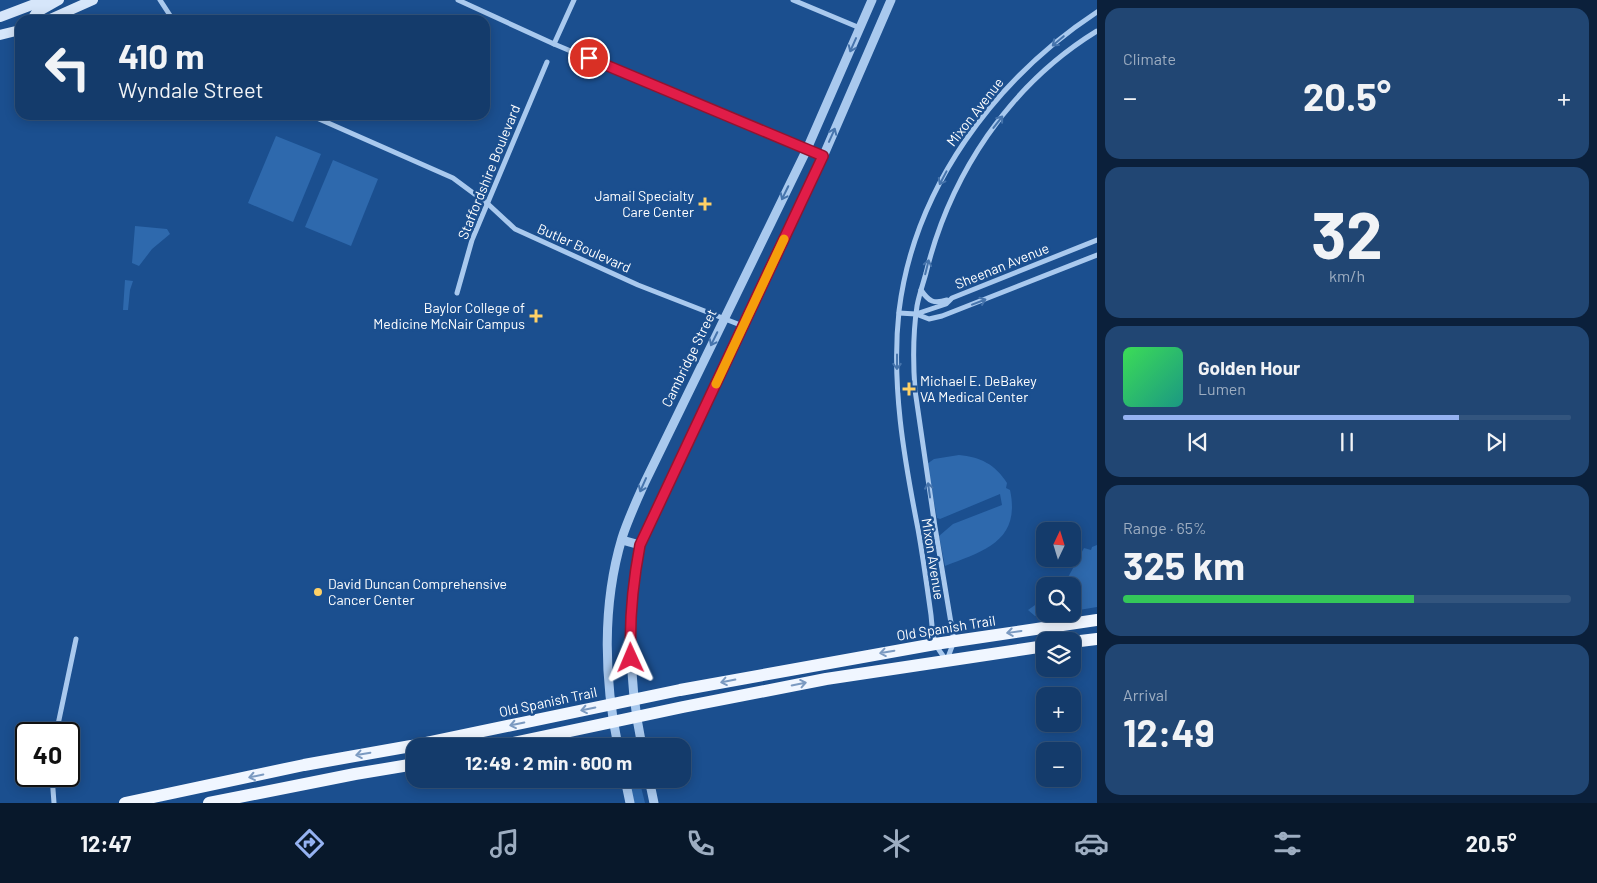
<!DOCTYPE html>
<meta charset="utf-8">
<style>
body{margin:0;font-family:Barlow,sans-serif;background:#214673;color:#f1f3f6;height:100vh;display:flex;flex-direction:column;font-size:19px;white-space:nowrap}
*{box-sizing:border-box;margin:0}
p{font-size:16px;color:#9dadc1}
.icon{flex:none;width:28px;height:28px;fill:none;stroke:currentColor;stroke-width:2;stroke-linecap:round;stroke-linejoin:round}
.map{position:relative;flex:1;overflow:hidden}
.sheet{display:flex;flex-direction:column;gap:8px;padding:8px;background:#0b203b;width:500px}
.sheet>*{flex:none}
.top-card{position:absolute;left:15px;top:15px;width:475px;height:105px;border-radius:15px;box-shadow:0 2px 12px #0003,0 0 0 1px #33557e;background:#143b6b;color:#f1f3f6;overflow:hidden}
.needle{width:32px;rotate:4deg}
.buttons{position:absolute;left:1036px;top:522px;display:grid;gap:10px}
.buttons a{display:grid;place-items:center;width:45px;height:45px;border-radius:10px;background:#143b6b;box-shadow:0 2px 12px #0003,0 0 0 1px #33557e;font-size:25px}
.speed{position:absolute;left:15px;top:722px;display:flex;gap:10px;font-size:25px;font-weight:700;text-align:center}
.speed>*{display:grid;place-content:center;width:65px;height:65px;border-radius:50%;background:#143b6b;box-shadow:0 2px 12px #0003,0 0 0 1px #33557e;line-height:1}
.speed .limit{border:2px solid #111;border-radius:8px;background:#fff;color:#111}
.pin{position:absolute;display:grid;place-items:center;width:42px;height:42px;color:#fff;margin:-21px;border:2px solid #fff;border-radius:50%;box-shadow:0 1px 5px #0007}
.me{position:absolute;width:55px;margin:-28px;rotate:359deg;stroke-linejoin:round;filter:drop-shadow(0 0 4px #0008)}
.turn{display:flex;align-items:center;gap:18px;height:105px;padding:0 20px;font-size:22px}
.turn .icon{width:65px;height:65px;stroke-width:2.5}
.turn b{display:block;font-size:35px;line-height:42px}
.big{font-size:38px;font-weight:700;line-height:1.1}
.sheet .card{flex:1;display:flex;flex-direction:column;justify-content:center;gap:8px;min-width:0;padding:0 18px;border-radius:15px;background:#214673}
.sheet .dial{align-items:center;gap:0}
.dial b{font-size:65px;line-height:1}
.song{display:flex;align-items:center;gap:15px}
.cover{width:60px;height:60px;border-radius:8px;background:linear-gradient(135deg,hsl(130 70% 55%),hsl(170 70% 35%))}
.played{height:5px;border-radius:2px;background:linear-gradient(90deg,#95b2f1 75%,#33557e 75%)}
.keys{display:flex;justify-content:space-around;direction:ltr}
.heat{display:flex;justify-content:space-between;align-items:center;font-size:28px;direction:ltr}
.charge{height:8px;border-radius:4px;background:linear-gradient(90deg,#34c759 65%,#33557e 0)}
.trip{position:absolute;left:406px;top:738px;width:285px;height:50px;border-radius:15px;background:#143b6b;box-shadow:0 2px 12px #0003,0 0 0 1px #33557e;font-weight:700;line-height:50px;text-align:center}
.menu{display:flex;height:80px;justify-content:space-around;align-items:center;background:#08182b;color:#9dadc1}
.menu .icon{width:35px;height:35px}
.menu .selected{color:#95b2f1}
.menu b{font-size:22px;color:#f1f3f6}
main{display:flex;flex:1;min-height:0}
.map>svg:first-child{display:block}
.green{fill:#2e69ad}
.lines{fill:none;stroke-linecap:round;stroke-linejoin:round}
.minor{stroke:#a9c9ee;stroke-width:5}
.tertiary{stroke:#a9c9ee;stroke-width:9}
.secondary{stroke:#d6e6fa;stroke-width:10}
.primary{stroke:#f0f6ff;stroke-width:12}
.oneway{stroke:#4674ac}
.oneway2{stroke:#7b9ac1}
.route-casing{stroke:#92132f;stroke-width:12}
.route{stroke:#e11d48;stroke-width:9}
.slow{stroke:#f59e0b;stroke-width:9}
.poi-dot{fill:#ffd166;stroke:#1b4f8f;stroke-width:2}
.labels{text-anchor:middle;stroke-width:5;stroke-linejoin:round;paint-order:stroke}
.street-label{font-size:14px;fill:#fff;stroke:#1b4f8f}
.poi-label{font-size:14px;fill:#fff;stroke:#1b4f8f;text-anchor:end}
</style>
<main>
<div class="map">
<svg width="1097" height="803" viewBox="0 0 1097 803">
<rect width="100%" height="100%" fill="#1b4f8f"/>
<g class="green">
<polygon points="276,136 321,154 293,222 248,203"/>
<polygon points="333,160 378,179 351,246 305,227"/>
<polygon points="135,226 167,229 170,234 152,249 139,266 132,263"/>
<polygon points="125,280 133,281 130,290 128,310 123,310"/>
<path d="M959,455C980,457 995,464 1007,483L1006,488L1010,490C1021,541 984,551 945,566L939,536L953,524L1002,505L1000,494L940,519L937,518L927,464L934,459Z"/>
<polygon points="1097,545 1097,607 1073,611 1072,586 1056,586 1063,579 1066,581 1084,548 1091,550 1092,547"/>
<polygon points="1045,598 1045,614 1054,614 1035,616 1028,610"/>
<polygon points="629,779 639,779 645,803 634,803"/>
</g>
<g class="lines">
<g class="minor">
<polyline points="160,0 173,20"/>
<polyline points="458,0 554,44 823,157"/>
<polyline points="793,0 860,28"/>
<polyline points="554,44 574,0"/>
<polyline points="310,115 453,178 488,204 515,229 638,285 743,326"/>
<path d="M921,290C929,302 934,304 947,300"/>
<polyline points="457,293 472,240 547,62"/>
<polyline points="899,313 916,314 929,319 942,316 1097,255"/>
<polyline points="916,314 946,304 952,298 1097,240"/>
<path d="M946,660C943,655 938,650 936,644C932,636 932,624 931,615C927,586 923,557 918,529C904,458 891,384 899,311C914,188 995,79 1097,12"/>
<path d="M947,660L954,641L935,527L915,390C913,363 913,333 917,306C919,295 923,284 926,273C950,175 1009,85 1097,31"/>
<polyline points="56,734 76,639"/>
<polyline points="52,776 54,803"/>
</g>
<g class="tertiary">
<polyline points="622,540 640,545"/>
<path d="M618,746C604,679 602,605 622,538C628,519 637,500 645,482L807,149L872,0"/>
<path d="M642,746C628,679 627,612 640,545L823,157L891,0"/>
<polyline points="625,779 630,803"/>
<polyline points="649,779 654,803"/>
</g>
<g class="secondary">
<polyline points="0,17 45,0"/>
<polyline points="35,20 34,16 36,13 59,0"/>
<polyline points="48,20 93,0"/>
<polyline points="0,35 20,30"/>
</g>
<g class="primary">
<polyline points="1072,642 1097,639"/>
<polyline points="499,746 683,707 826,679 1045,646"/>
<polyline points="125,803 304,765 411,746 680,690 935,644 1097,620"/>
<polyline points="209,803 355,774 415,764"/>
</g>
</g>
<defs><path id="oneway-shaft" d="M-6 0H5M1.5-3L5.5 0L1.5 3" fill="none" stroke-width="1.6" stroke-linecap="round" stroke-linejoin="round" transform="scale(1.25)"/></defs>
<g class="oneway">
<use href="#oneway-shaft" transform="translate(1058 41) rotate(140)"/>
<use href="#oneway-shaft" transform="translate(853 45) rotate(114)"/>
<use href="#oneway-shaft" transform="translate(998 122) rotate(-52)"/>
<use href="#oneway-shaft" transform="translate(832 135) rotate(-66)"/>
<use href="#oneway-shaft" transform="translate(943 178) rotate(118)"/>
<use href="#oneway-shaft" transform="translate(785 193) rotate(116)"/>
<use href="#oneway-shaft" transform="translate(927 267) rotate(-76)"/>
<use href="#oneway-shaft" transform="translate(979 302) rotate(-21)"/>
<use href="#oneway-shaft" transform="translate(714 339) rotate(116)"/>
<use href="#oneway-shaft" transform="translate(897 362) rotate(90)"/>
<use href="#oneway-shaft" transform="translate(643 485) rotate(114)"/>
<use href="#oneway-shaft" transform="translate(929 490) rotate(-98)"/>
</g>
<g class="oneway2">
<use href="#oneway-shaft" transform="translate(1014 632) rotate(172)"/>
<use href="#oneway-shaft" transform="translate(887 652) rotate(170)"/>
<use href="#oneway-shaft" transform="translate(728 681) rotate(169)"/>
<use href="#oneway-shaft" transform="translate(799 684) rotate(-11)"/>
<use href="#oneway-shaft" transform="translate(588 709) rotate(168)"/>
<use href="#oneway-shaft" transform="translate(517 724) rotate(168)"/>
<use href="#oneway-shaft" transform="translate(363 754) rotate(170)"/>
<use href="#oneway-shaft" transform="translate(256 776) rotate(168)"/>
</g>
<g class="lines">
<g class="route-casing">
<path id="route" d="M589,58L823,156L640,545C633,582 629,620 631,658"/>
</g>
<use href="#route" class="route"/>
<polyline class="slow" points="716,384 784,239"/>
</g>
<g class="poi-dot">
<path d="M702.5 196.5h5v5h5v5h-5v5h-5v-5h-5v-5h5z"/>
<path d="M533.5 308.5h5v5h5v5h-5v5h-5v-5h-5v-5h5z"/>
<path d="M906.5 381.5h5v5h5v5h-5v5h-5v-5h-5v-5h5z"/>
<circle cx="318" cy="592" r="5"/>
</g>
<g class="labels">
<g class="street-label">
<text transform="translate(975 112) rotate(-52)" y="5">Mixon Avenue</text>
<text transform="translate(489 172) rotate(-68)" y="5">Staffordshire Boulevard</text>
<text transform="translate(584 248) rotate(24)" y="5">Butler Boulevard</text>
<text transform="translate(1002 266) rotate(-22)" y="5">Sheenan Avenue</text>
<text transform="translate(689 358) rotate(-64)" y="5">Cambridge Street</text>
<text transform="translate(933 559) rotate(81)" y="5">Mixon Avenue</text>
<text transform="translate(946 628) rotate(-9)" y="5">Old Spanish Trail</text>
<text transform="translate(548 702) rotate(-12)" y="5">Old Spanish Trail</text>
</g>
<g class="poi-label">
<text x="694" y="201">Jamail Specialty<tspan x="694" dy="16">Care Center</tspan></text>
<text x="525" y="313">Baylor College of<tspan x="525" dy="16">Medicine McNair Campus</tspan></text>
<text x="920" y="386" text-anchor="start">Michael E. DeBakey<tspan x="920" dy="16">VA Medical Center</tspan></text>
<text x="328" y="589" text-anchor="start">David Duncan Comprehensive<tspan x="328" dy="16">Cancer Center</tspan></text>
</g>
</g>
</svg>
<div class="buttons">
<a><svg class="needle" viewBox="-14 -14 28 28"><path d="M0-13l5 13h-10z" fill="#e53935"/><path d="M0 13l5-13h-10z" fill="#9dadc1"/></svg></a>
<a><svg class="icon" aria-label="search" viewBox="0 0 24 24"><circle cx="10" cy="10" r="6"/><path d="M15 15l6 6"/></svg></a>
<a><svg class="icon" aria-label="layers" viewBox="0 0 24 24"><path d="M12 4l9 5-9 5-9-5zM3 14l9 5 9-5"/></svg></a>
<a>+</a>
<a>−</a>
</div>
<div class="speed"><div class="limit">40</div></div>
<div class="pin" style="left:589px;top:58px;background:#d93025"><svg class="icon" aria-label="arrive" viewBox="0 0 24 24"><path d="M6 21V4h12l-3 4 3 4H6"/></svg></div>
<svg class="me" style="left:631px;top:658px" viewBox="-20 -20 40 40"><path d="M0-17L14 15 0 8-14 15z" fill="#e11d48" stroke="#fff" stroke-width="4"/></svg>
<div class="trip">12:49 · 2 min · 600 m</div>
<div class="top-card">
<div class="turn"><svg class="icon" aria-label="left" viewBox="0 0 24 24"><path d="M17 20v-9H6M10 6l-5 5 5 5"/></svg><div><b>410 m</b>Wyndale Street</div></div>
</div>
</div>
<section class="sheet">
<div class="card"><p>Climate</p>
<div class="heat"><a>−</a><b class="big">20.5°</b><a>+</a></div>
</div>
<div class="card dial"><b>32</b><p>km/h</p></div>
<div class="card">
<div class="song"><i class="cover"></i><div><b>Golden Hour</b><p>Lumen</p></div></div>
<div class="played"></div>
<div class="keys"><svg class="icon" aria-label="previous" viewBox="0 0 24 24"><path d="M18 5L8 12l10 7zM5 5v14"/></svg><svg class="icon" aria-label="pause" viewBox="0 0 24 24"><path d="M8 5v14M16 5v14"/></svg><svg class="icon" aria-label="next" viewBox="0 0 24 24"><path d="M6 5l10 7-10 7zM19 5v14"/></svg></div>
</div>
<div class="card"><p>Range · 65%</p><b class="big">325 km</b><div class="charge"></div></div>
<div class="card"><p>Arrival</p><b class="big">12:49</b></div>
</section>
</main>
<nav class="menu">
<b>12:47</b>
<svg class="icon selected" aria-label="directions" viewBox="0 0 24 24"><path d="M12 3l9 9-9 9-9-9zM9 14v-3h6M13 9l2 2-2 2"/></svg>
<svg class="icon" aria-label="music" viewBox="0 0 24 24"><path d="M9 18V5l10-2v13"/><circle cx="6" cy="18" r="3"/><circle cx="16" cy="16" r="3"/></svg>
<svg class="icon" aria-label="phone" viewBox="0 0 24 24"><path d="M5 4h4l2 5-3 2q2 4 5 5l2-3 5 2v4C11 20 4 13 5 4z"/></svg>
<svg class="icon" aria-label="climate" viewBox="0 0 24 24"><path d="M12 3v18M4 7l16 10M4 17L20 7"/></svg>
<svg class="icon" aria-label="car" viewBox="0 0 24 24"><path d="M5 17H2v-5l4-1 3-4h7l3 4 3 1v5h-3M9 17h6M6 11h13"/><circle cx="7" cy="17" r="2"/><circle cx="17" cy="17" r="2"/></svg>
<svg class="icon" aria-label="filters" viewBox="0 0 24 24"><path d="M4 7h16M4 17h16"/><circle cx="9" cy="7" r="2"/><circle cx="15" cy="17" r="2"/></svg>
<b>20.5°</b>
</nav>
